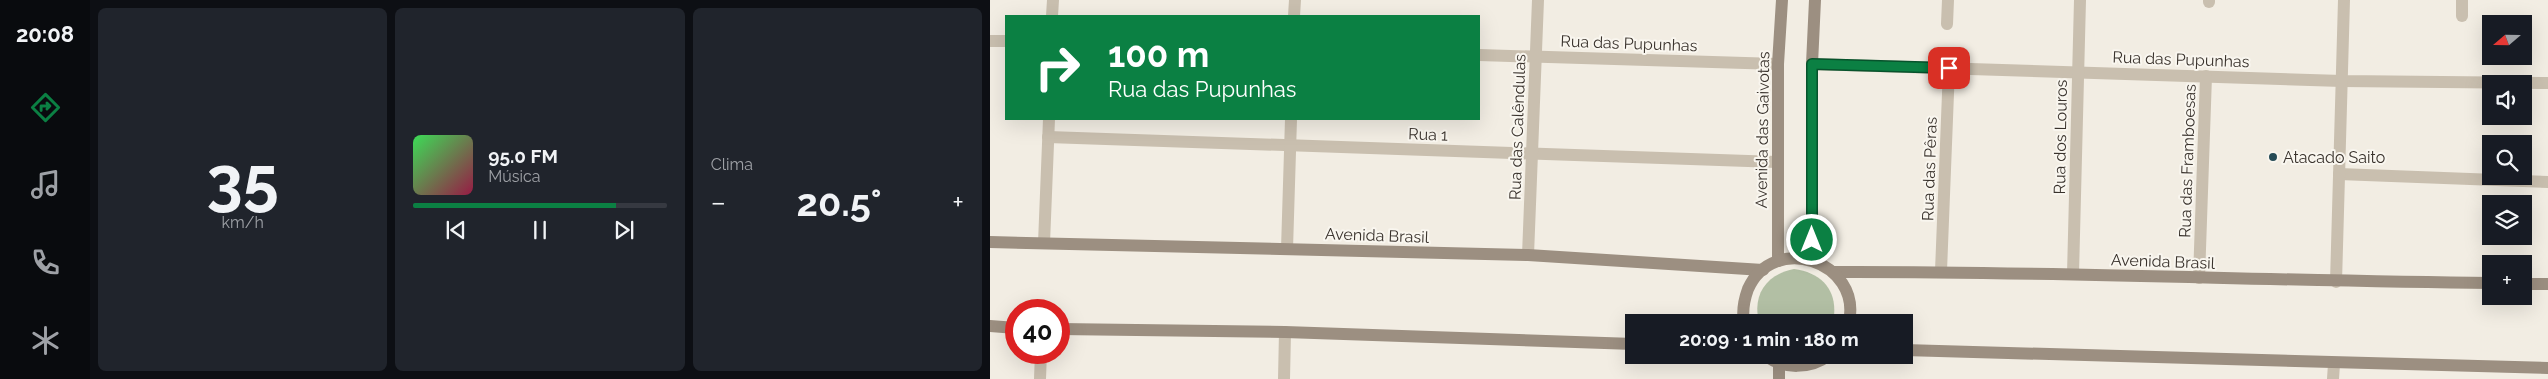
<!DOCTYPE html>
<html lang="pt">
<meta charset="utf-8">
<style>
body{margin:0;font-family:Raleway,sans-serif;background:#20242c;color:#f1f3f6;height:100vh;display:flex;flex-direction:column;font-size:19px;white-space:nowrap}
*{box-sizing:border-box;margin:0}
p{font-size:16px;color:#9ea1a6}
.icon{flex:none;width:28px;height:28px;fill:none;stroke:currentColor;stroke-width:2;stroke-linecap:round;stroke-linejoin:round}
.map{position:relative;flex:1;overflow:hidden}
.side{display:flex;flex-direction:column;gap:8px;padding:8px;background:#0d0f14;width:900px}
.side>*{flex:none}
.top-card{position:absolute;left:15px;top:15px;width:475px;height:105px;border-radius:0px;box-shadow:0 5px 20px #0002;background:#0b8043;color:#fff;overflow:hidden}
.needle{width:32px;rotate:250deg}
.controls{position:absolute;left:1492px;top:15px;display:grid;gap:10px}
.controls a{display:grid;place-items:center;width:50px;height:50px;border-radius:0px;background:#171b24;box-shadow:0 5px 20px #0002;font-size:25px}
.speed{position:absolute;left:15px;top:299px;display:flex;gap:10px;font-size:25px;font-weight:700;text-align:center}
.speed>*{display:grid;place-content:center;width:65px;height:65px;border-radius:50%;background:#171b24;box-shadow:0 5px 20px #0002;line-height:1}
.speed .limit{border:8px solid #d22;background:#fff;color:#111}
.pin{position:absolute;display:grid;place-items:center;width:42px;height:42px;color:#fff;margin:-21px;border-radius:10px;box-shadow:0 2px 8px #0006}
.me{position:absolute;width:55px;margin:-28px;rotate:0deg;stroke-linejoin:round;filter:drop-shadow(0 0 4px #0008)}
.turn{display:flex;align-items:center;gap:18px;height:105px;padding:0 20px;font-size:22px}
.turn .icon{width:65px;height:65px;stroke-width:2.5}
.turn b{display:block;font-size:35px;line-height:42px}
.big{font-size:38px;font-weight:700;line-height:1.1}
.side .tile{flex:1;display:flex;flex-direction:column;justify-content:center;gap:8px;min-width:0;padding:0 18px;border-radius:8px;background:#20242c}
.side .dial{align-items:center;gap:0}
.dial b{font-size:65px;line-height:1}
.song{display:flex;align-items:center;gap:15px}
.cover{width:60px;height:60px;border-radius:8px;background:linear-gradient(135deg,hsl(130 70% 55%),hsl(340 70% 35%))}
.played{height:5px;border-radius:2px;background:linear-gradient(90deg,#0b8043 80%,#363941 80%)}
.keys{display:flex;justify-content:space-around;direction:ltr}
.heat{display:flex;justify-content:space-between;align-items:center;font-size:28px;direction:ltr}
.side .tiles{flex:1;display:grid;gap:8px;grid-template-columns:repeat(3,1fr)}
.trip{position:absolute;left:635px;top:314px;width:288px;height:50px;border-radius:0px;background:#171b24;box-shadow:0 5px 20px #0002;font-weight:700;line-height:50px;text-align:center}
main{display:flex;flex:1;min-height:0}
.dock{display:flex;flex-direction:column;width:90px;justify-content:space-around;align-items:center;background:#090b0e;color:#9ea1a6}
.dock .icon{width:35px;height:35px}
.dock .selected{color:#0b8043}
.dock b{font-size:22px;color:#f1f3f6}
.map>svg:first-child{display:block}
.green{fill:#b2bfa4}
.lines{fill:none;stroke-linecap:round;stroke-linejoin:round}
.street{stroke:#c9bfaf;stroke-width:12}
.secondary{stroke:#9c8f81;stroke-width:12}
.route-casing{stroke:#07532c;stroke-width:12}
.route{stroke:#0b8043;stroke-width:9}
.poi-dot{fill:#264b56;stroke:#f9f6ef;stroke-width:2}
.labels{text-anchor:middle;stroke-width:4;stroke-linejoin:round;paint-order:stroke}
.street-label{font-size:16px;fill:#39322c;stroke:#f9f6ef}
.poi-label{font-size:16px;fill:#39322c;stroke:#f9f6ef;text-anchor:start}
</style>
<main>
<nav class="dock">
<b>20:08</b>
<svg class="icon selected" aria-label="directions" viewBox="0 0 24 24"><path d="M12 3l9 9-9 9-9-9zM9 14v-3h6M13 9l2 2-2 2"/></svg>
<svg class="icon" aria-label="music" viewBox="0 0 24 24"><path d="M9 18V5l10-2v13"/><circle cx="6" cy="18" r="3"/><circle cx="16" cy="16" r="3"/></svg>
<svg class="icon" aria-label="phone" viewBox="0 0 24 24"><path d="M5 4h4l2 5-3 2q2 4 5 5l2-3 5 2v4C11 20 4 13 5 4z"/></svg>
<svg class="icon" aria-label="climate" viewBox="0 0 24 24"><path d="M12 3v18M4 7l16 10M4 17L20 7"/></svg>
</nav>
<section class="side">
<div class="tiles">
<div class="tile dial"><b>35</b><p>km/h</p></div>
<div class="tile">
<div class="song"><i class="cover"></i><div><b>95.0 FM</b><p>Música</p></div></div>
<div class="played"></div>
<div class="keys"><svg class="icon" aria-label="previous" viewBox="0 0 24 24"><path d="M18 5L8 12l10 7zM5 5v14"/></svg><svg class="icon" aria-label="pause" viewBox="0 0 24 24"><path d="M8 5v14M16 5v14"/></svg><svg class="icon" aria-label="next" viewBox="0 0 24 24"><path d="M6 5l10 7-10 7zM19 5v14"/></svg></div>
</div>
<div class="tile"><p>Clima</p>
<div class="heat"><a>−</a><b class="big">20.5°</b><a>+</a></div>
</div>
</div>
</section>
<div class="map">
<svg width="1558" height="379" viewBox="0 0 1558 379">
<rect width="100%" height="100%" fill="#f2ede3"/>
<path class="green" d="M804,269C834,273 849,293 843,322H769C762,294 777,274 804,269Z"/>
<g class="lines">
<g class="street">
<polyline points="1219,2 1219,0"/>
<polyline points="62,16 63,0"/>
<polyline points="304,16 305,0"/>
<polyline points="1472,16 1472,0"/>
<polyline points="957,24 958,0"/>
<polyline points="0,41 16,41"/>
<polyline points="489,55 788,64"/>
<polyline points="822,64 1352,81 1558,83"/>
<polyline points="58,137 787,162"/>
<polyline points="1349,174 1558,182"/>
<polyline points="54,243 59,119"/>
<polyline points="297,249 301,119"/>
<polyline points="538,255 548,0"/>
<polyline points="951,271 959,68"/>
<polyline points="1083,274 1090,0"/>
<polyline points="1209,278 1216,76"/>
<polyline points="1346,282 1354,0"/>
<polyline points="50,379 51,352"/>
<polyline points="294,379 295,332"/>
<polyline points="1343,379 1344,364"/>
</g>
<g class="secondary">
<polyline points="0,242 538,255 773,270"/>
<polyline points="822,260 822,64 825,0"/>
<polyline points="788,261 788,64 792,0"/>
<path d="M843,272C1062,271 1282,281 1501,283"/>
<polyline points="1534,284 1558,284"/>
<path d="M754,322C752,311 754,300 758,289C783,232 872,261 859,322"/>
<polyline points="0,326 26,328"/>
<polyline points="69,329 295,332 644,344"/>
<polyline points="914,350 1558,368"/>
<path d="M775,355C793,370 821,369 839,355"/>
<polyline points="789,379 789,363"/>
</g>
</g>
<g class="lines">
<g class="route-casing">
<polyline id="route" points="822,240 822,64 959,68"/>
</g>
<use href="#route" class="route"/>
</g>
<circle class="poi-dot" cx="1283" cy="157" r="5"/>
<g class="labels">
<g class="street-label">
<text transform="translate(639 43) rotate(2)" y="6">Rua das Pupunhas</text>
<text transform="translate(1191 59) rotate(2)" y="6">Rua das Pupunhas</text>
<text transform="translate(527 127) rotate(-88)" y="6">Rua das Calêndulas</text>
<text transform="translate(772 130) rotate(-89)" y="6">Avenida das Gaivotas</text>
<text transform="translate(438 134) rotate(2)" y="6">Rua 1</text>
<text transform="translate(1070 137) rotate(-89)" y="6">Rua dos Louros</text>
<text transform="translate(1197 161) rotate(-88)" y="6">Rua das Framboesas</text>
<text transform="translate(939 169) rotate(-88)" y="6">Rua das Pêras</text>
<text transform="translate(387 235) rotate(2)" y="6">Avenida Brasil</text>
<text transform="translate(1173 261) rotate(2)" y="6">Avenida Brasil</text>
</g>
<g class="poi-label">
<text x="1293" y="163">Atacado Saito</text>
</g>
</g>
</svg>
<div class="controls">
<a><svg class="needle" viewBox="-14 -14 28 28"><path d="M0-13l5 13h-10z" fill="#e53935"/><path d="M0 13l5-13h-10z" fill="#9ea1a6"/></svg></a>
<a><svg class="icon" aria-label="sound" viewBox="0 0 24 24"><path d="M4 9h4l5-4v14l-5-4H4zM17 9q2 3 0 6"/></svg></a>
<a><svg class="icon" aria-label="search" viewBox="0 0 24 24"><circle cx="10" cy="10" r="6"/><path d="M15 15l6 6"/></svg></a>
<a><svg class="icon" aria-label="layers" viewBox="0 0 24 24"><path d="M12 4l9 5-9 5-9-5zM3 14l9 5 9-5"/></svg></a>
<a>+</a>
</div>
<div class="speed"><div class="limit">40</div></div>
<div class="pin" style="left:959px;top:68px;background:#d93025"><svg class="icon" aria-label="arrive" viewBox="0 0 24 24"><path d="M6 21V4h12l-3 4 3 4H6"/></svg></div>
<svg class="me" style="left:822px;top:240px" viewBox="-20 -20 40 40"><circle r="17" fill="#0b8043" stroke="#fff" stroke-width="3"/><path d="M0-11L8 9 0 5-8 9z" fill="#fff"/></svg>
<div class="trip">20:09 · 1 min · 180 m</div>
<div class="top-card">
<div class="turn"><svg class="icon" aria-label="right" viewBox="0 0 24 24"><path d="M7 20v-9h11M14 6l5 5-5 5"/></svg><div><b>100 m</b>Rua das Pupunhas</div></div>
</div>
</div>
</main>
